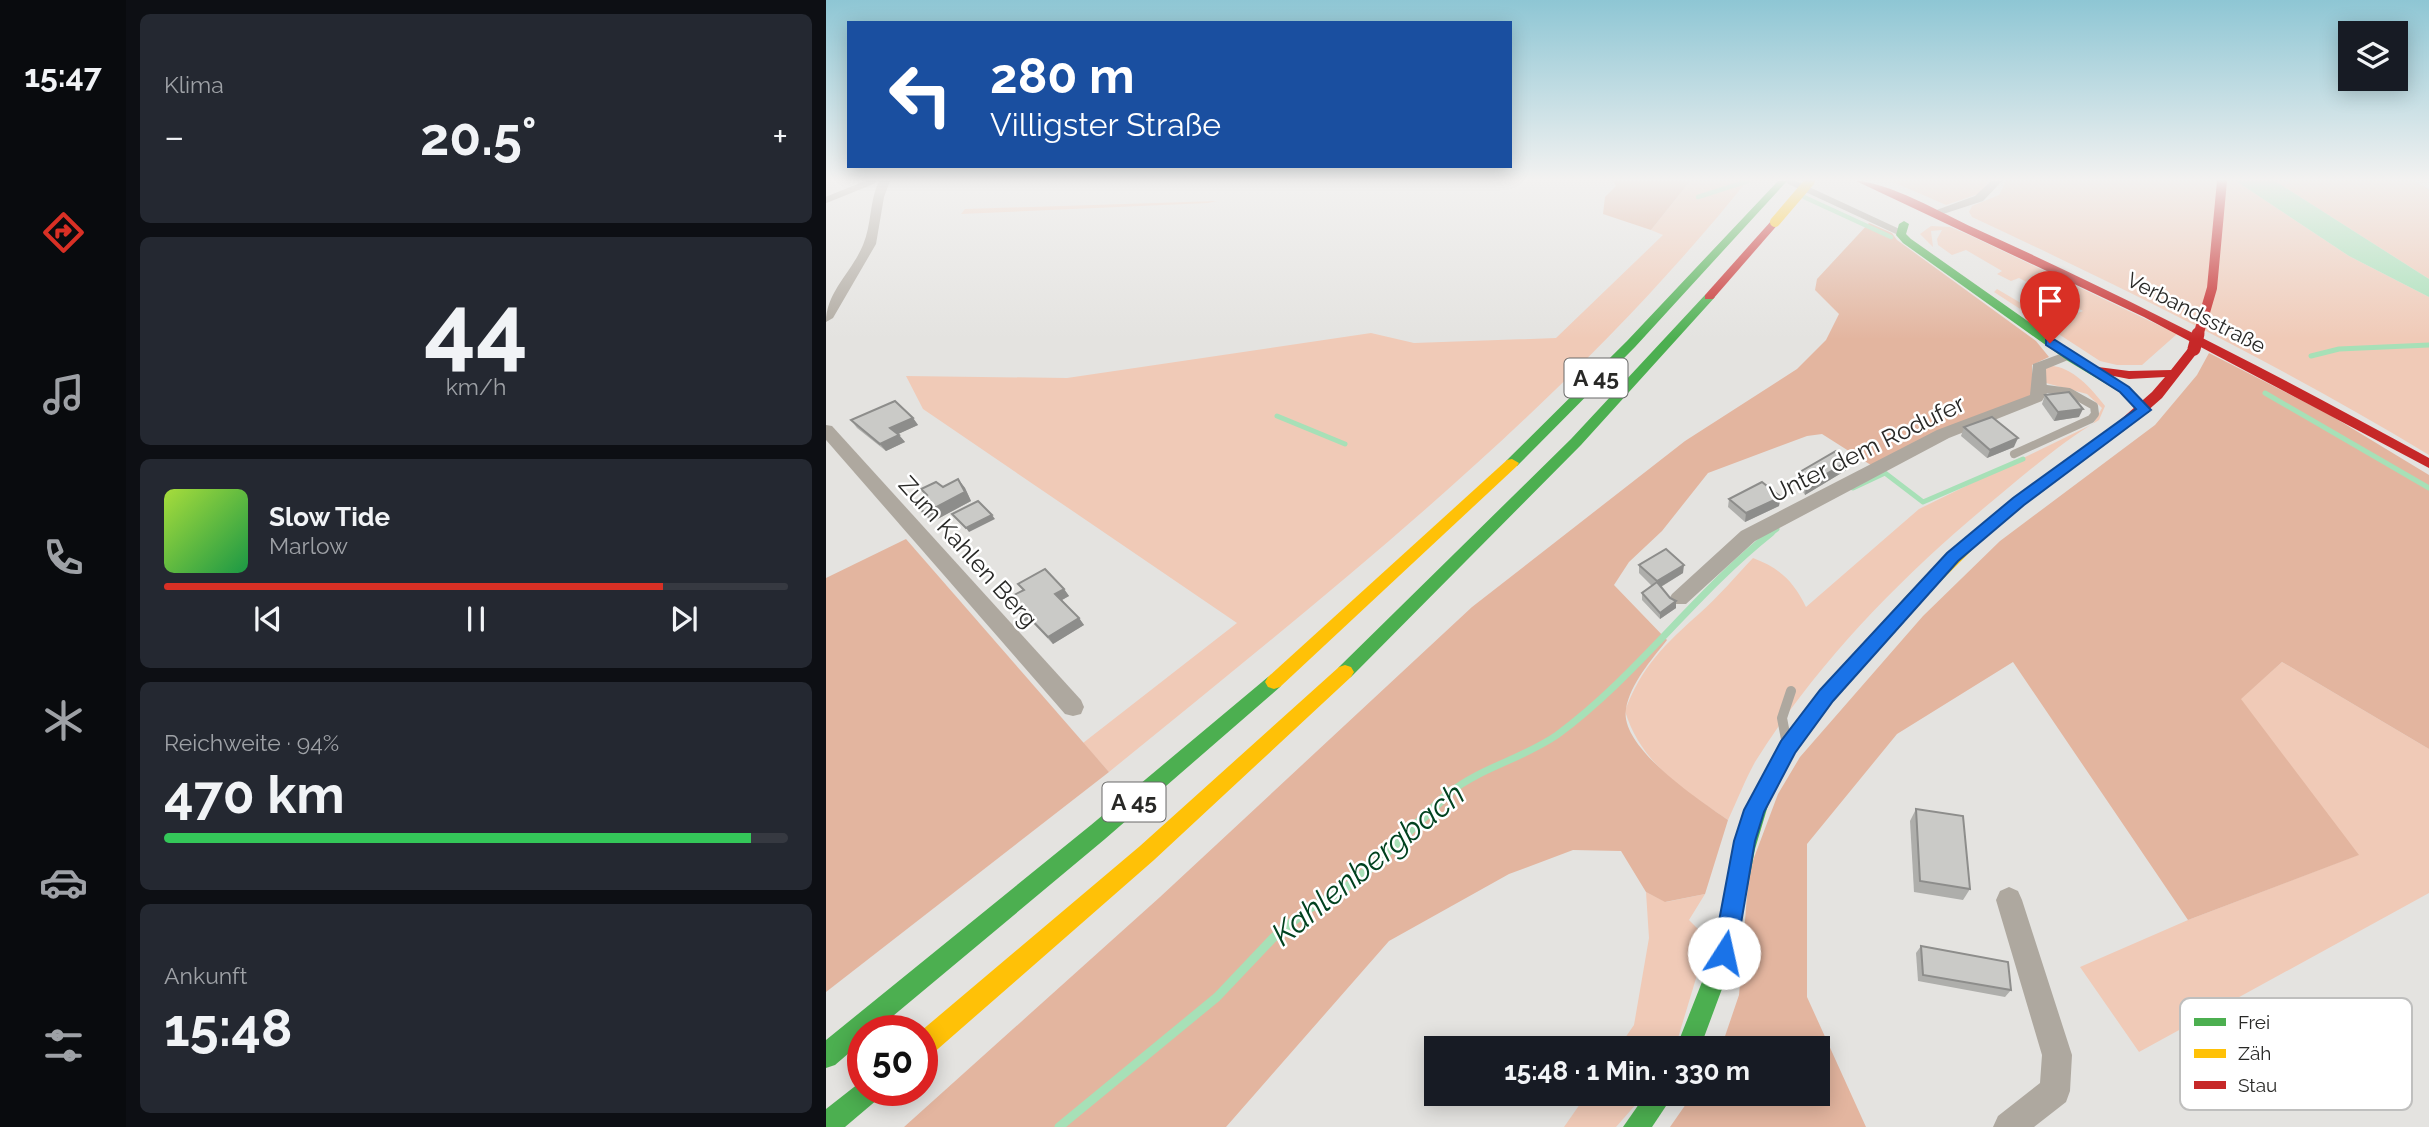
<!DOCTYPE html>
<html lang="de">
<meta charset="utf-8">
<style>
body{margin:0;font-family:Raleway,sans-serif;background:#242831;color:#f1f3f6;height:100vh;display:flex;flex-direction:column;font-size:26px;white-space:nowrap}
*{box-sizing:border-box;margin:0}
p{font-size:23px;color:#9ea1a6}
.icon{flex:none;width:38px;height:38px;fill:none;stroke:currentColor;stroke-width:2;stroke-linecap:round;stroke-linejoin:round}
.map{position:relative;flex:1;overflow:hidden}
.sheet{display:flex;flex-direction:column;gap:14px;padding:14px;background:#0d0f14;width:700px}
.sheet>*{flex:none}
.banner{position:absolute;left:21px;top:21px;width:665px;height:147px;border-radius:0px;box-shadow:0 4px 18px #0003;background:#1a4fa0;color:#fff;overflow:hidden}
.controls{position:absolute;left:1512px;top:21px;display:grid;gap:14px}
.controls a{display:grid;place-items:center;width:70px;height:70px;border-radius:0px;background:#171b24;box-shadow:0 4px 18px #0003;font-size:35px}
.speed{position:absolute;left:21px;top:1015px;display:flex;gap:14px;font-size:35px;font-weight:700;text-align:center}
.speed>*{display:grid;place-content:center;width:91px;height:91px;border-radius:50%;background:#171b24;box-shadow:0 4px 18px #0003;line-height:1}
.speed .limit{border:10px solid #d22;background:#fff;color:#111}
.pin{position:absolute;display:grid;place-items:center;width:60px;height:60px;color:#fff;margin:-72px -30px;border-radius:50% 50% 50% 0;rotate:-45deg;box-shadow:0 0 7px #0007}
.pin .icon{rotate:45deg}
.me{position:absolute;width:77px;margin:-38px;rotate:10deg;stroke-linejoin:round;filter:drop-shadow(0 0 5px #0008)}
.turn{display:flex;align-items:center;gap:24px;height:147px;padding:0 28px;font-size:32px}
.turn .icon{width:91px;height:91px;stroke-width:2.5}
.turn b{display:block;font-size:49px;line-height:60px}
.big{font-size:52px;font-weight:700;line-height:1.1}
.sheet .card{flex:1;display:flex;flex-direction:column;justify-content:center;gap:10px;min-width:0;padding:0 24px;border-radius:10px;background:#242831}
.sheet .dial{align-items:center;gap:0}
.dial b{font-size:91px;line-height:1}
.song{display:flex;align-items:center;gap:21px}
.cover{width:84px;height:84px;border-radius:10px;background:linear-gradient(135deg,hsl(80 70% 55%),hsl(140 70% 35%))}
.played{height:7px;border-radius:4px;background:linear-gradient(90deg,#d93025 80%,#363941 80%)}
.keys{display:flex;justify-content:space-around;direction:ltr}
.heat{display:flex;justify-content:space-between;align-items:center;font-size:38px;direction:ltr}
.charge{height:10px;border-radius:5px;background:linear-gradient(90deg,#34c759 94%,#363941 0)}
.trip{position:absolute;left:598px;top:1036px;width:406px;height:70px;border-radius:0px;background:#171b24;box-shadow:0 4px 18px #0003;font-weight:700;line-height:70px;text-align:center}
main{display:flex;flex:1;min-height:0}
.tab-bar{display:flex;flex-direction:column;width:126px;justify-content:space-around;align-items:center;background:#090b0e;color:#9ea1a6}
.tab-bar .icon{width:49px;height:49px}
.tab-bar .on{color:#d93025}
.tab-bar b{font-size:32px;color:#f1f3f6}
.map>svg:first-child{display:block}
.green{fill:#f0cab7}
.forest{fill:#e3b59f}
.water{fill:#a7e0b7}
.lines{fill:none;stroke-linecap:round;stroke-linejoin:round}
.stream-far3{stroke:#a7e0b7;stroke-width:4.5}
.stream-far2{stroke:#a7e0b7;stroke-width:5}
.stream-far1{stroke:#a7e0b7;stroke-width:7}
.stream{stroke:#a7e0b7;stroke-width:9}
.lane-far2{stroke:#aea89f;stroke-width:6}
.lane-far1{stroke:#aea89f;stroke-width:8}
.lane{stroke:#aea89f;stroke-width:10}
.street{fill:#aea89f;fill-rule:evenodd}
.fast{fill:#4caf50;fill-rule:evenodd}
.slow{fill:#ffc107;fill-rule:evenodd}
.jam{fill:#c62828;fill-rule:evenodd}
.slow-bridge{stroke:#ffc107;stroke-width:10}
.jam-bridge-far1{stroke:#c62828;stroke-width:10}
.jam-bridge{stroke:#c62828;stroke-width:13}
.wall{fill:#aeaeab}
.shaded-wall{fill:#8d8d8b}
.building{fill:#cacac7;stroke:#8d8d8b;stroke-width:2}
.route{fill:#1a73e8;stroke:#114b97;stroke-width:2}
.labels{text-anchor:middle;stroke-width:5;stroke-linejoin:round;paint-order:stroke}
.far-street-label{font-size:21px;fill:#292927;stroke:#fff}
.shield{fill:#fff;stroke:#696968;stroke-width:2}
.shield-label{font-size:23px;font-weight:bold;fill:#292927}
.street-label{font-size:24px;fill:#292927;stroke:#fff}
.near-water-label{font-size:32px;font-style:italic;fill:#00421f;stroke:#fff}
.key{fill:#fff;stroke:#bfbfbe;stroke-width:2}
.key-label{font-size:19px;fill:#292927}
</style>
<main>
<nav class="tab-bar">
<b>15:47</b>
<svg class="icon on" aria-label="directions" viewBox="0 0 24 24"><path d="M12 3l9 9-9 9-9-9zM9 14v-3h6M13 9l2 2-2 2"/></svg>
<svg class="icon" aria-label="music" viewBox="0 0 24 24"><path d="M9 18V5l10-2v13"/><circle cx="6" cy="18" r="3"/><circle cx="16" cy="16" r="3"/></svg>
<svg class="icon" aria-label="phone" viewBox="0 0 24 24"><path d="M5 4h4l2 5-3 2q2 4 5 5l2-3 5 2v4C11 20 4 13 5 4z"/></svg>
<svg class="icon" aria-label="climate" viewBox="0 0 24 24"><path d="M12 3v18M4 7l16 10M4 17L20 7"/></svg>
<svg class="icon" aria-label="car" viewBox="0 0 24 24"><path d="M5 17H2v-5l4-1 3-4h7l3 4 3 1v5h-3M9 17h6M6 11h13"/><circle cx="7" cy="17" r="2"/><circle cx="17" cy="17" r="2"/></svg>
<svg class="icon" aria-label="filters" viewBox="0 0 24 24"><path d="M4 7h16M4 17h16"/><circle cx="9" cy="7" r="2"/><circle cx="15" cy="17" r="2"/></svg>
</nav>
<section class="sheet">
<div class="card"><p>Klima</p>
<div class="heat"><a>−</a><b class="big">20.5°</b><a>+</a></div>
</div>
<div class="card dial"><b>44</b><p>km/h</p></div>
<div class="card">
<div class="song"><i class="cover"></i><div><b>Slow Tide</b><p>Marlow</p></div></div>
<div class="played"></div>
<div class="keys"><svg class="icon" aria-label="previous" viewBox="0 0 24 24"><path d="M18 5L8 12l10 7zM5 5v14"/></svg><svg class="icon" aria-label="pause" viewBox="0 0 24 24"><path d="M8 5v14M16 5v14"/></svg><svg class="icon" aria-label="next" viewBox="0 0 24 24"><path d="M6 5l10 7-10 7zM19 5v14"/></svg></div>
</div>
<div class="card"><p>Reichweite · 94%</p><b class="big">470 km</b><div class="charge"></div></div>
<div class="card"><p>Ankunft</p><b class="big">15:48</b></div>
</section>
<div class="map">
<svg width="1603" height="1127" viewBox="0 0 1603 1127">
<rect width="100%" height="100%" fill="#e4e3e0"/>
<g class="green">
<path d="M864,181H921C738,409 507,589 283,772L257,743L411,623L97,409L80,376L241,378L545,333L588,343L730,338L837,235L825,230Z"/>
<polygon points="1065,181 1163,181 1152,194 1120,205"/>
<path d="M1180,181H1410L1523,256L1603,297V455C1456,366 1302,290 1146,217L1143,212L1146,206L1173,195Z"/>
<polygon points="1449,181 1588,181 1603,189 1603,279"/>
<polygon points="391,201 382,203 135,214 139,209"/>
<polygon points="1105,226 1124,227 1143,235 1351,334 1316,365 1291,365 1274,361 1168,292 1171,289 1227,322 1257,311 1193,278 1185,281 1171,274 1176,271 1140,250 1126,255 1112,245 1111,239 1116,230 1105,231 1107,247 1094,234"/>
<path d="M1223,366C1245,365 1266,389 1279,406L1273,420C1239,440 1206,468 1176,493C1082,570 994,658 929,762C919,780 911,801 902,820C859,791 815,764 799,711C815,667 840,643 874,613C893,596 910,576 927,558C954,568 968,582 980,607L1093,509L1267,424L1276,408L1261,394L1220,383L1216,371Z"/>
<polygon points="1456,662 1603,749 1603,893 1313,1052 1254,967 1362,920 1532,855 1414,699"/>
<polygon points="820,892 840,902 879,894 863,920 872,929 887,922 849,1048 792,1048 808,1025 823,938"/>
<polygon points="761,1094 819,1094 790,1127 738,1127"/>
</g>
<g class="forest">
<polygon points="787,181 864,181 825,230 777,214 779,197 790,186"/>
<path d="M1043,223L1066,233L1071,240L1210,341L1223,357L1206,365L1207,396L1048,467L996,434L981,436L882,473L836,531L803,562L788,585L841,640C826,659 804,684 800,709C793,748 875,801 902,820L879,894L839,902L820,892L795,851L747,850L683,874L563,941L400,1127H78L334,897L646,607L859,441L971,369L1000,340L1013,314L989,290L991,279Z"/>
<polygon points="1383,353 1504,415 1603,475 1603,749 1456,662 1415,699 1533,855 1362,920 1187,662 1071,734 981,844 981,997 1040,1127 844,1127 867,1094 992,1094 992,1048 895,1048 913,995 923,871 952,794 974,757 1097,616 1174,541 1329,425 1371,375"/>
<polygon points="80,539 283,772 0,992 0,578"/>
</g>
<polygon class="water" points="1410,181 1449,181 1603,279 1603,297 1523,256"/>
<g class="lines">
<g class="stream-far3">
<polyline points="872,197 922,181"/>
<polyline points="978,197 1065,237"/>
</g>
<g class="stream-far2">
<polyline points="1485,356 1513,349 1603,345"/>
<polyline points="1439,393 1603,488"/>
<polyline points="451,416 519,444"/>
<polyline points="1027,488 1059,473 1097,502 1197,459"/>
<polyline points="943,535 951,529"/>
</g>
<path class="stream-far1" d="M623,793C654,768 698,758 731,735C811,676 868,594 945,533"/>
<polyline class="stream" points="233,1127 391,997 447,938 482,909 516,891 548,865 625,791"/>
<g class="lane-far2">
<polyline points="963,181 1075,233"/>
<polyline points="0,200 47,181"/>
</g>
<polyline class="lane-far1" points="1188,454 1265,419 1269,414 1268,406 1243,392 1213,388"/>
<polyline class="lane" points="960,739 956,718 965,691"/>
<g class="street">
<path d="M53,181H64L58,197L50,244L7,318L0,322C0,292 26,272 37,245C46,224 43,202 53,181Z"/>
<polygon points="1165,181 1176,181 1157,201 1111,216 1105,212 1149,196"/>
<polygon points="1242,351 1249,355 1247,358 1220,369 1221,393 1216,401 1123,438 929,541 860,604 846,604 843,599 846,594 915,531 1111,430 1204,395 1207,364"/>
<polygon points="0,425 6,426 255,700 258,707 255,714 247,716 239,714 0,440"/>
<polygon points="1183,887 1192,891 1196,900 1246,1055 1244,1091 1240,1102 1208,1127 1167,1127 1172,1116 1214,1083 1216,1055 1170,900 1174,891"/>
</g>
<g class="fast">
<polygon points="952,181 961,181 809,347 691,466 681,466 679,463 681,460 801,341"/>
<polygon points="1078,221 1083,224 1080,234 1085,239 1250,355 1303,387 1323,407 1323,413 1313,413 1295,393 1242,361 1077,243 1070,235 1073,224"/>
<polygon points="879,295 889,297 755,445 525,677 519,679 513,677 510,672 513,667 745,439"/>
<polygon points="448,675 454,677 457,682 454,687 279,839 49,1031 37,1031 37,1041 9,1065 0,1068 0,1040 265,825 442,677"/>
<polygon points="1008,680 1014,682 1017,687 1014,692 968,754 943,802 929,849 909,954 874,1048 850,1048 887,954 909,849 924,800 954,742 1002,682"/>
<polygon points="37,1080 37,1090 55,1090 52,1099 19,1127 0,1127 0,1109"/>
<polygon points="820,1094 848,1094 826,1127 797,1127"/>
</g>
<g class="slow">
<polygon points="1298,420 1305,424 1303,427 1193,508 1156,540 1093,603 1014,692 1008,694 1002,692 999,687 1002,682 1081,595 1145,533 1199,490"/>
<polygon points="686,459 693,463 691,466 454,687 448,689 442,687 439,682 442,677 681,460"/>
<polygon points="519,665 525,667 528,672 525,677 328,860 105,1055 96,1058 95,1031 314,846 513,667"/>
</g>
<g class="jam">
<path d="M1030,181C1060,181 1118,214 1148,228C1303,298 1454,376 1603,458V468L1318,317Z"/>
<polygon points="946,220 954,222 887,299 879,299 879,295"/>
<polygon points="1368,345 1374,349 1336,398 1303,427 1293,427 1293,421 1326,392 1339,377 1303,379 1272,373 1272,367 1303,371 1345,370 1364,346"/>
</g>
<polyline class="slow-bridge" points="949,222 984,181"/>
<polyline class="jam-bridge-far1" points="1372,336 1386,288 1396,181"/>
<polyline class="jam-bridge" points="1368,349 1372,334"/>
</g>
<g class="wall">
<polygon points="1219,395 1253,417 1228,421 1216,404"/>
<polygon points="87,418 92,425 72,434 79,442 60,451 31,428 25,420"/>
<polygon points="1138,427 1188,447 1161,458 1135,436"/>
<polygon points="1022,469 979,495 971,482 972,473"/>
<polygon points="132,479 139,488 145,501 106,522 94,511 87,502 100,496 95,489 117,487"/>
<polygon points="903,499 953,506 919,522 902,507"/>
<polygon points="813,565 857,573 835,587 850,608 834,619 816,600 816,593 826,586 813,573"/>
<polygon points="192,584 238,589 243,596 236,600 253,618 258,625 227,644 203,619 199,621 180,599 197,590"/>
<polygon points="1090,809 1144,889 1137,900 1088,892 1084,821"/>
<polygon points="1095,946 1185,990 1179,997 1092,981 1090,953"/>
</g>
<g class="shaded-wall">
<polygon points="1257,409 1253,417 1228,421 1232,412"/>
<polygon points="87,418 92,425 70,435 64,428"/>
<polygon points="73,435 79,442 60,451 54,444"/>
<polygon points="1192,438 1188,447 1161,458 1164,450"/>
<polygon points="1024,460 1022,469 979,495 980,486"/>
<polygon points="132,479 139,488 145,501 106,522 99,513"/>
<polygon points="955,497 953,506 919,522 920,513"/>
<polygon points="166,515 169,519 143,532 140,528"/>
<polygon points="858,565 857,573 831,589 831,581"/>
<polygon points="238,589 243,596 234,601 229,594"/>
<polygon points="850,601 850,608 834,619 834,613"/>
<polygon points="198,612 203,619 199,621 194,614"/>
<polygon points="253,618 258,625 227,644 222,637"/>
</g>
<g class="building">
<polygon points="1243,392 1257,409 1232,412 1219,395"/>
<polygon points="69,401 87,418 64,428 73,435 54,444 25,420"/>
<polygon points="1166,417 1192,438 1164,450 1138,427"/>
<polygon points="1010,451 1024,460 980,486 972,473"/>
<polygon points="132,479 139,492 99,513 87,502 101,495 95,489 110,482 117,487"/>
<polygon points="936,482 955,497 920,513 903,499"/>
<polygon points="152,501 166,515 140,528 126,514"/>
<polygon points="840,549 858,565 831,581 813,565"/>
<polygon points="219,569 238,589 229,594 253,618 222,637 198,612 194,614 180,599 198,590 192,584"/>
<polygon points="831,582 844,598 850,601 834,613 816,593"/>
<polygon points="1090,809 1137,816 1144,889 1094,881"/>
<polygon points="1095,946 1182,962 1185,990 1097,975"/>
</g>
<linearGradient id="sky" x2="0" y2="1"><stop stop-color="#8ec6d4"/><stop offset="0.53" stop-color="#f3f2f1"/><stop offset="1" stop-color="#f3f2f1" stop-opacity="0"/></linearGradient>
<rect width="1603" height="339" fill="url(#sky)"/>
<polygon class="route" points="1220,340 1229,340 1303,387 1325,410 1198,505 1132,561 1007,701 969,753 938,812 929,841 910,953 906,961 898,965 890,961 887,953 908,841 918,810 955,741 994,690 1121,553 1187,498 1310,409 1294,392 1220,345"/>
<g class="labels">
<g class="far-street-label">
<text transform="translate(1370 313) rotate(27)" y="7">Verbandsstraße</text>
</g>
<g class="shield">
<rect x="738.5" y="358.5" width="63" height="39" rx="5"/>
<rect x="276.5" y="782.5" width="63" height="39" rx="5"/>
</g>
<g class="shield-label">
<text x="770" y="386">A 45</text>
<text x="308" y="810">A 45</text>
</g>
<g class="street-label">
<text transform="translate(1041 449) rotate(-26)" y="8">Unter dem Rodufer</text>
<text transform="translate(142 552) rotate(48)" y="8">Zum Kahlen Berg</text>
</g>
<g class="near-water-label">
<text transform="translate(542 864) rotate(-39)" y="11">Kahlenbergbach</text>
</g>
</g>
<rect x="1354" y="998" width="232" height="112" rx="10" class="key"/>
<rect x="1368" y="1018" width="32" height="8" fill="#4caf50"/>
<rect x="1368" y="1049" width="32" height="9" fill="#ffc107"/>
<rect x="1368" y="1081" width="32" height="8" fill="#c62828"/>
<g class="key-label">
<text x="1412" y="1029">Frei</text>
<text x="1412" y="1060">Zäh</text>
<text x="1412" y="1092">Stau</text>
</g>
</svg>
<div class="controls">
<a><svg class="icon" aria-label="layers" viewBox="0 0 24 24"><path d="M12 4l9 5-9 5-9-5zM3 14l9 5 9-5"/></svg></a>
</div>
<div class="speed"><div class="limit">50</div></div>
<div class="pin" style="left:1224px;top:343px;background:#d93025"><svg class="icon" aria-label="arrive" viewBox="0 0 24 24"><path d="M6 21V4h12l-3 4 3 4H6"/></svg></div>
<svg class="me" style="left:898px;top:953px" viewBox="-20 -20 40 40"><circle r="19" fill="#fff"/><path d="M0-13L10 11 0 6-10 11z" fill="#1a73e8"/></svg>
<div class="trip">15:48 · 1 Min. · 330 m</div>
<div class="banner">
<div class="turn"><svg class="icon" aria-label="left" viewBox="0 0 24 24"><path d="M17 20v-9H6M10 6l-5 5 5 5"/></svg><div><b>280 m</b>Villigster Straße</div></div>
</div>
</div>
</main>
